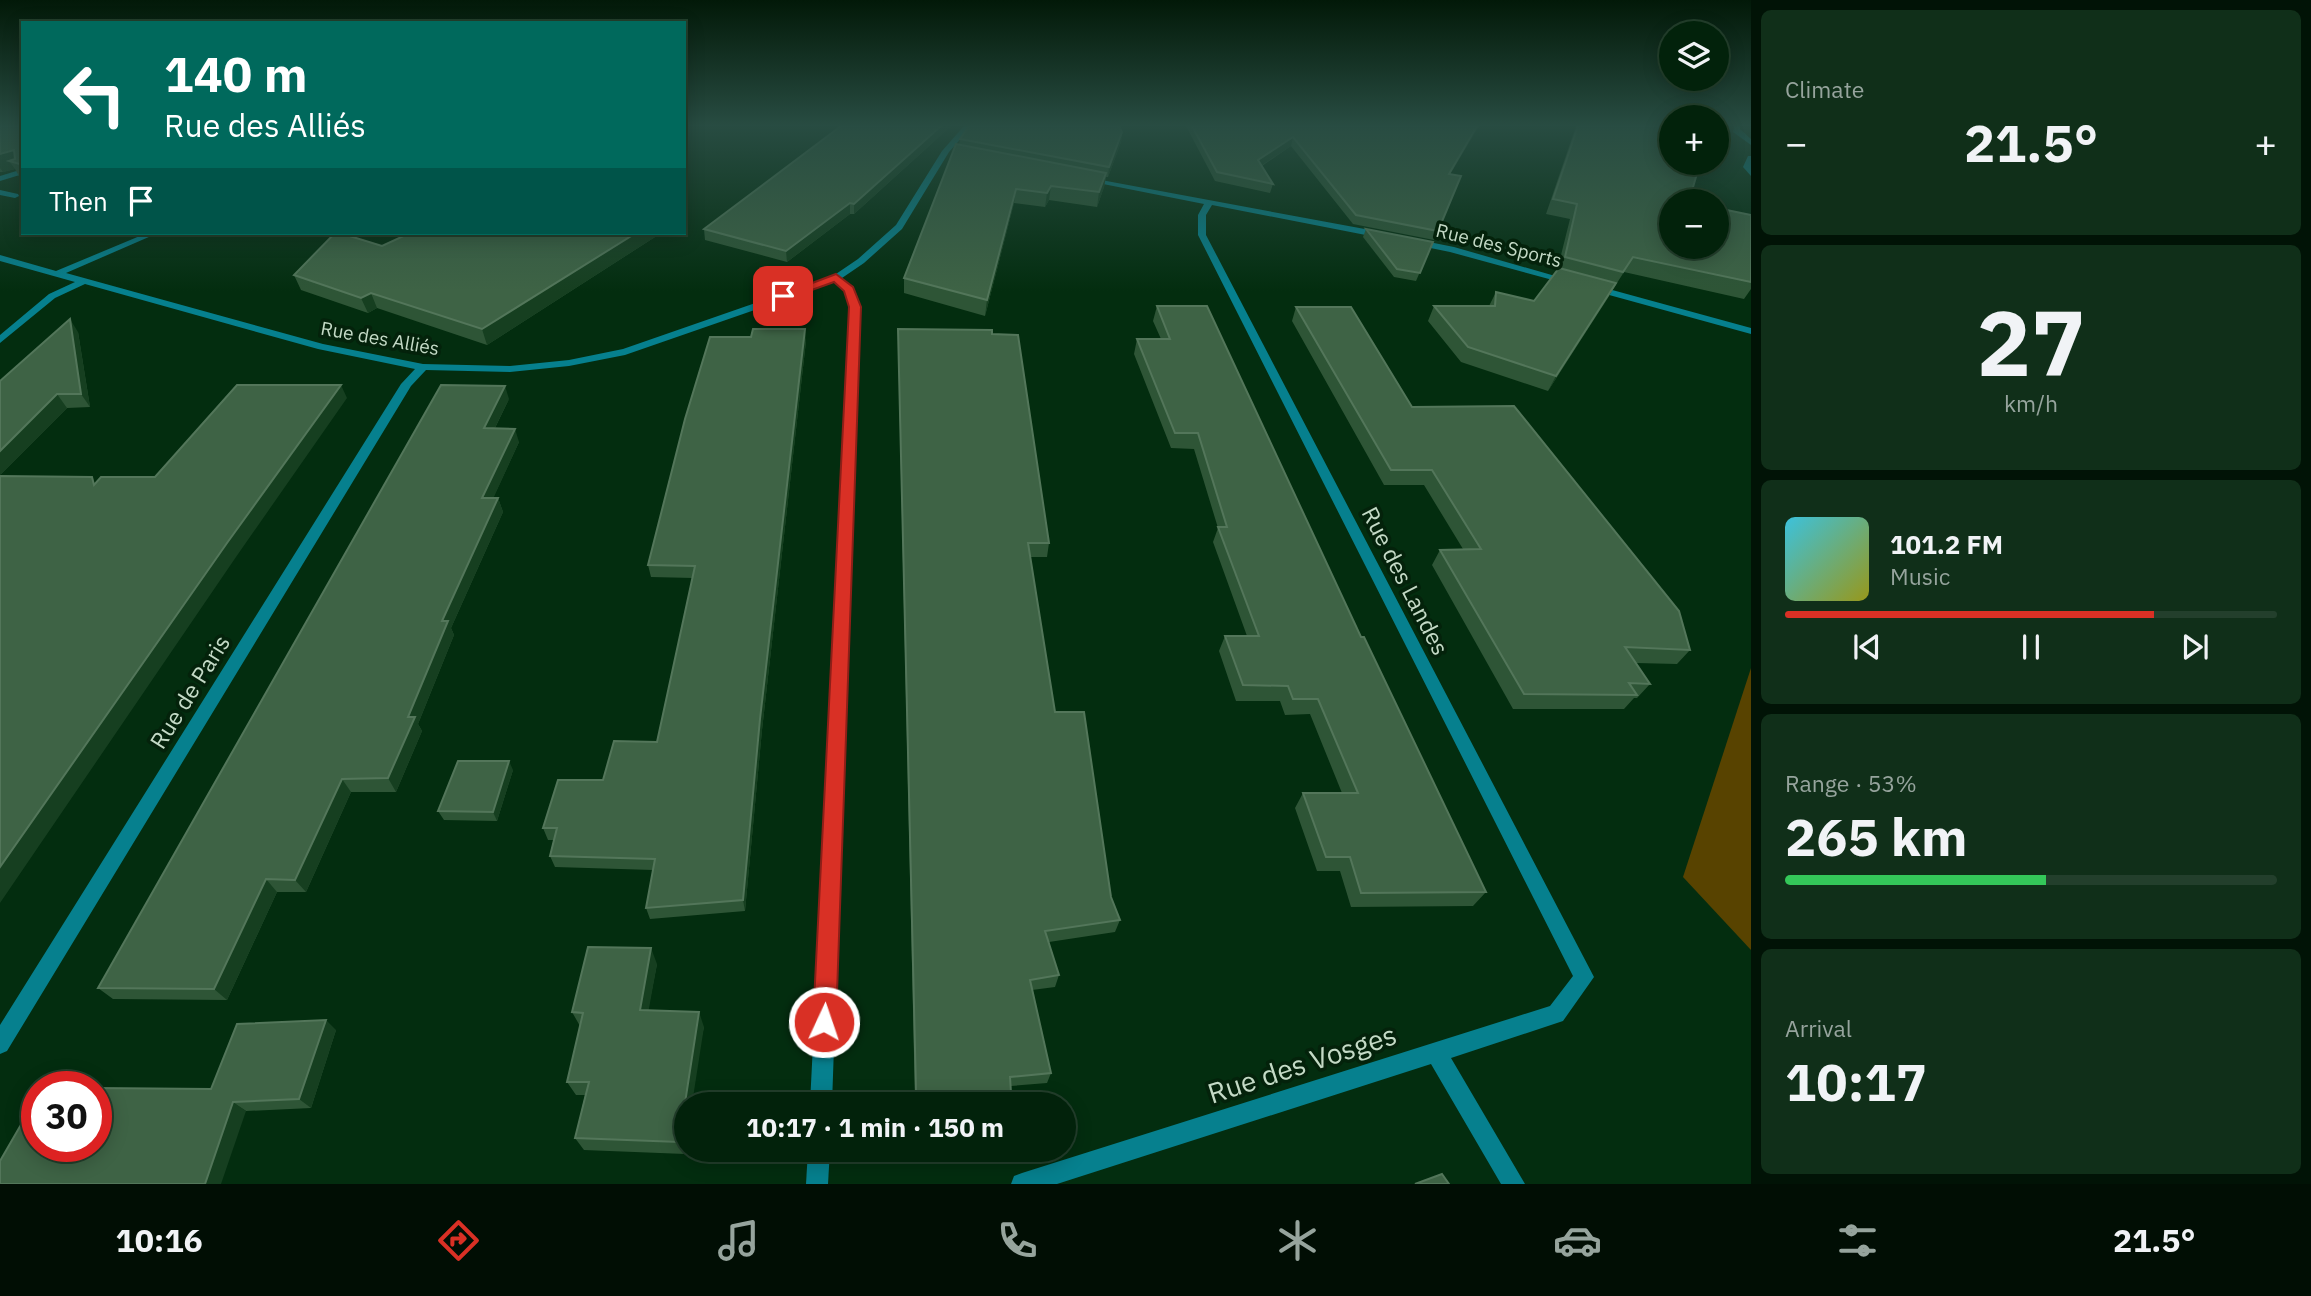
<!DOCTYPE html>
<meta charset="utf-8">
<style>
body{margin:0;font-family:"IBM Plex Sans",sans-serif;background:#102f19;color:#f1f3f6;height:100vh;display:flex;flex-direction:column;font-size:26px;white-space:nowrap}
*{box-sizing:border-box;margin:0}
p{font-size:23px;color:#96a49d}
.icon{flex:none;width:38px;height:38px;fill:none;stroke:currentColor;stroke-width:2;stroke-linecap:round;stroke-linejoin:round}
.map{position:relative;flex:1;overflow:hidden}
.side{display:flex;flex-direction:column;gap:10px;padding:10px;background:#011306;width:560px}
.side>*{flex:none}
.hud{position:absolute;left:21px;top:21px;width:665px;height:214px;border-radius:0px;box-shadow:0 4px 18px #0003,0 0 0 2px #233f2c;background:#00695c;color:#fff;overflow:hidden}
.controls{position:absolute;left:1659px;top:21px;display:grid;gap:14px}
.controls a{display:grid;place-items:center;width:70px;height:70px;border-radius:50%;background:#02220b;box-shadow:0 4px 18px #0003,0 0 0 2px #233f2c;font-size:35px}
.speed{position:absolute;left:21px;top:1071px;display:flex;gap:14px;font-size:35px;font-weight:700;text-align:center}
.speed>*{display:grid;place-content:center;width:91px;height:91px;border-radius:50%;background:#02220b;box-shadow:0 4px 18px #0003,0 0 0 2px #233f2c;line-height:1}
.speed .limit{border:10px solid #d22;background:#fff;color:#111}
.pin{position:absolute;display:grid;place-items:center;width:60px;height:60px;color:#fff;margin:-30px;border-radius:14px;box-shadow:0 4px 10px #0006}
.me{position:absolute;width:77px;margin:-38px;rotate:3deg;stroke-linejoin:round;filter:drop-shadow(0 0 5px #0008)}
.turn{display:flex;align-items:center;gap:24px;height:147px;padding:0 28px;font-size:32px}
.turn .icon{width:91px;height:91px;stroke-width:2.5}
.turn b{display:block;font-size:49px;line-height:60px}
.then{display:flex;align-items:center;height:66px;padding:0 28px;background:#0003;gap:14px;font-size:26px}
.big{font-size:52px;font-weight:700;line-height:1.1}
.side .card{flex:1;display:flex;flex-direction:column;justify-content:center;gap:10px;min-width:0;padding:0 24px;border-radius:10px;background:#102f19}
.side .dial{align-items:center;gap:0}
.dial b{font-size:91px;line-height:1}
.song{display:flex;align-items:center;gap:21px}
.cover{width:84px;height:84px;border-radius:10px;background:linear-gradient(135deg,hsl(190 70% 55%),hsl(60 70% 35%))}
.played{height:7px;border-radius:4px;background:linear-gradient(90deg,#d93025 75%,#233f2c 75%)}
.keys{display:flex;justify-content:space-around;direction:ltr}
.heat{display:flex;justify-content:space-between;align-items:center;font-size:38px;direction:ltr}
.charge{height:10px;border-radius:5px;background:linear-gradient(90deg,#34c759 53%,#233f2c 0)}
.trip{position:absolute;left:674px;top:1092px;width:402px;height:70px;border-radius:35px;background:#02220b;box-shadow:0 4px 18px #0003,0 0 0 2px #233f2c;font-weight:700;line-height:70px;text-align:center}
.menu{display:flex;height:112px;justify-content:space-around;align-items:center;background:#010e04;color:#96a49d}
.menu .icon{width:49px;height:49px}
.menu .current{color:#d93025}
.menu b{font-size:32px;color:#f1f3f6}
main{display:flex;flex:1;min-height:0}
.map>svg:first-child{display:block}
.green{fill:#584300}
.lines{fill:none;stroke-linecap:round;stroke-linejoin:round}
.service{fill:#06808e;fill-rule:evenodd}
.minor{fill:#06808e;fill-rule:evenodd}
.wall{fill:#2e5536}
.shaded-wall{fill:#163f20}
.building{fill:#3e6345;stroke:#53765a;stroke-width:2}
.route{fill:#d93025;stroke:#8d1f18;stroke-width:2}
.labels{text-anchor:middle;stroke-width:7;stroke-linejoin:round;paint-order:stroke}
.far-street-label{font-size:19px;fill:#c4dac6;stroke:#04220b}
.street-label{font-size:23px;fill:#c4dac6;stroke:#04220b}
.near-street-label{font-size:28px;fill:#c4dac6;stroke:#04220b}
</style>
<main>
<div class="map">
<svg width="1751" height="1184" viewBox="0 0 1751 1184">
<rect width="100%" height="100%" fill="#032d0f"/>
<polygon class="green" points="1751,668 1751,950 1683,877"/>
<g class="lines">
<g class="service">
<polygon points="23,169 23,174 0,181 0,176"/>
<polygon points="0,190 18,194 19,196 15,198 0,195"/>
</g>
<g class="minor">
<polygon points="964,126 972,126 949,152 902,229 864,263 842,278 854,289 860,307 832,1104 810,1104 850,307 845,290 835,282 625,355 569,366 510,372 426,370 411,386 7,1051 0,1054 0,1025 401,384 415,369 318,349 85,284 55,298 0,343 0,335 49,294 75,282 0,261 0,255 56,271 147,233 158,233 66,273 323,344 423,364 510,366 569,360 623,349 833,276 858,259 896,225 942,151"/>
<polygon points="1734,126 1740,126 1740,129 1751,139 1751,145 1733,132"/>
<polygon points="1748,156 1751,156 1751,176 1743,167"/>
<polygon points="1085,177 1381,232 1385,235 1381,238 1212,205 1206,215 1206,235 1594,977 1563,1021 1451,1058 1525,1184 1501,1184 1431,1064 1057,1184 1011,1184 1014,1176 1022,1173 1550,1006 1573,976 1198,235 1198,215 1204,204 1088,181 1084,179"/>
<polygon points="1414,239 1454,247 1576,282 1571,285 1450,252 1411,244 1411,240"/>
<polygon points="1594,285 1751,328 1751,334 1591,290 1589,288"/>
<polygon points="808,1150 830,1150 828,1184 806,1184"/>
</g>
</g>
<g class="wall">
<polygon points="0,126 23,126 23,179 20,178 15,169 3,172 0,172"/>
<polygon points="841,126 951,126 854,214 850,214 787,262 705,240 704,229"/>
<polygon points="1186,126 1479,126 1450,174 1461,176 1434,240 1353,224 1291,146 1262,166 1273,184 1270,193 1215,181"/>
<polygon points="1576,126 1671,126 1671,201 1751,215 1751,289 1744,299 1624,272 1548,391 1461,362 1428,321 1434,306 1489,306 1496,292 1534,301 1557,271 1570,219 1546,214"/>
<polygon points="1122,132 1121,142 1108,177 1106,177 1104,187 1097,207 1049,200 1045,207 1014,203 985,316 904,293 904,278 959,145 960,139"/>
<polygon points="1366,229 1433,242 1416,281 1394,277 1363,237"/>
<polygon points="410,233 654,233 655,237 487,345 377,308 368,313 301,290 294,275 382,246"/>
<polygon points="1157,306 1361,637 1486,892 1473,906 1351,907 1340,871 1317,871 1295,808 1303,793 1342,793 1310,714 1285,715 1280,701 1236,701 1219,651 1225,636 1247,636 1213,542 1218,528 1194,449 1171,448 1134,354 1137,339 1161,339 1153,321"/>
<polygon points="1296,307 1690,650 1677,664 1636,663 1650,684 1637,698 1634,698 1624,709 1513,709 1432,565 1440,550 1463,549 1424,485 1384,485 1292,321"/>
<polygon points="78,332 90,407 67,408 0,475"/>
<polygon points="992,334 1049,543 1047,557 1030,557 1055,712 1111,897 1120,920 1115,932 1049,942 1059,975 1055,987 1032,990 1051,1073 1047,1083 1011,1086 1011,1093 1008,1103 915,1101 898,342"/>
<polygon points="806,341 762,730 745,911 650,919 646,908 653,870 555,867 550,856 554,840 548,840 543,828 603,780 657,742 693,578 651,577 648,565"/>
<polygon points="509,399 495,428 519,442 493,498 498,498 503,512 451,628 454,635 418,724 422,731 396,792 351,792 306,892 277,892 227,1000 113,999 98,988"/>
<polygon points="513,770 497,821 444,820 438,811"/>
<polygon points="657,964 648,1010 704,1027 686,1104 686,1146 685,1154 584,1150 575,1138 585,1095 576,1095 567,1082 580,1026 572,1012"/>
<polygon points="336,1030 311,1108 246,1111 211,1089"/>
</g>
<g class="shaded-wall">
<polygon points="941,126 951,126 854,214 854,204"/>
<polygon points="1477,126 1479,126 1445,183 1449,174"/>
<polygon points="1122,132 1121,142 1108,177 1109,167"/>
<polygon points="1293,137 1291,146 1256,169 1258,160"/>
<polygon points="14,150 23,164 9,161 15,169 3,172 0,168 0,154"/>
<polygon points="1106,173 1104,187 1097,207 1099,192"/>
<polygon points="1051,186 1049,200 1045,207 1047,193"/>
<polygon points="1016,189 1014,203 985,316 987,300"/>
<polygon points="850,203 850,214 787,262 786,251"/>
<polygon points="636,233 654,233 655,237 487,345 482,329"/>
<polygon points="1616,283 1608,298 1548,391 1556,376"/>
<polygon points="371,293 377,308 368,313 361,298"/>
<polygon points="70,319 78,332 90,407 81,394"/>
<polygon points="805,329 806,341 762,730 745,911 743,900 760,719"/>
<polygon points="341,385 347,398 236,557 0,903 0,867 227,543"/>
<polygon points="505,386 509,399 488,442 484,428"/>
<polygon points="57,394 67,408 0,475 0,451"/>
<polygon points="515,429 519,442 487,512 482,498"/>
<polygon points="498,498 503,512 451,628 454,635 418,724 422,731 396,792 388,778 408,717 442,621"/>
<polygon points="509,761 513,770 497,821 493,812"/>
<polygon points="342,779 351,792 306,892 295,880"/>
<polygon points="266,879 277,892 227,1000 214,989"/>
<polygon points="651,948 657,964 646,1025 640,1010"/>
<polygon points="699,1012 704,1027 692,1104 686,1104 686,1146 685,1154 679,1142"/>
<polygon points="326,1020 336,1030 311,1108 299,1099"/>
<polygon points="233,1102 246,1111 221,1184 205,1184"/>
</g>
<g class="building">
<polygon points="0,126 23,126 23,165 9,161 15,159 14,150 0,154"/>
<polygon points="841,126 941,126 854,204 850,203 786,251 704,229"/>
<polygon points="969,126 1119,126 1122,132 1109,167 960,139"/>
<polygon points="1192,126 1477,126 1449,174 1461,176 1438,231 1356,215 1293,137 1258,160 1273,184 1217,172"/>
<polygon points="1578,126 1671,126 1671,163 1700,163 1689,201 1671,201 1671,247 1717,247 1717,208 1751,215 1751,282 1633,257 1623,272 1565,257 1577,204 1553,199"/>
<polygon points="956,144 1106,173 1099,192 1051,186 1047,193 1016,189 987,300 904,278"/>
<polygon points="1366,229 1433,242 1420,273 1397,269"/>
<polygon points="335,233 340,233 382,246 410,233 636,233 482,329 371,293 361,298 294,275"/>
<polygon points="1559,268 1616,283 1556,376 1468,347 1434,306 1495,306 1496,292 1534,301"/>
<polygon points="1157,306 1207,306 1361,637 1364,637 1486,892 1361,893 1350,857 1326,857 1303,793 1358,793 1318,699 1293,699 1288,686 1243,685 1225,636 1259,636 1218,527 1227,527 1198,433 1175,433 1137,339 1170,339"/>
<polygon points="1296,307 1351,307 1412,407 1514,406 1679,611 1690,650 1625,647 1650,684 1629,683 1637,695 1524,694 1440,550 1481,549 1432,470 1391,470"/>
<polygon points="70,319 81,394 57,394 0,451 0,381"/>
<polygon points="753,329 805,329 760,719 743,900 646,908 655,859 550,856 557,828 543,828 558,780 603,780 614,741 657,742 695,566 648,565 685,419 710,337 751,337"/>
<polygon points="898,329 992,330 992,334 1018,335 1049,543 1028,543 1055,712 1084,712 1111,897 1120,920 1045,931 1059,975 1030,980 1051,1073 1010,1077 1011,1093 916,1091"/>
<polygon points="237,385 341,385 227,543 0,867 0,476 92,477 94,485 101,477 155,477"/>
<polygon points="441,385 505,386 484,428 515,429 482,498 498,498 442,621 448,621 408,717 415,717 388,778 342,779 295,880 266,879 214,989 98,988"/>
<polygon points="458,761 509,761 493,812 438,811"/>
<polygon points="588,947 651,948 640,1010 699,1012 679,1142 575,1138 589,1082 567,1082 583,1013 572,1012"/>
<polygon points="326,1020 299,1099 233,1102 205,1184 0,1184 0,1161 37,1097 37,1146 96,1146 96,1088 211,1089 237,1024"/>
<polygon points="1442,1174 1449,1184 1415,1184"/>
</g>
<linearGradient id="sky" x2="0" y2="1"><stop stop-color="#021908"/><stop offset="0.43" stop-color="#284c42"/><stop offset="1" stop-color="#284c42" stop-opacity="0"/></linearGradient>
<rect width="1751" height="291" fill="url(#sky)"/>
<polygon class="route" points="836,274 853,287 861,307 836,1022 832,1030 824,1033 816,1030 813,1022 849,307 844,291 834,282 787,299 778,296"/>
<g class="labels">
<g class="far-street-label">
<text transform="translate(1499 245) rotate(14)" y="7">Rue des Sports</text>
<text transform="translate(380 338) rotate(10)" y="7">Rue des Alliés</text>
</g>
<g class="street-label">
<text transform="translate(1405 581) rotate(63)" y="8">Rue des Landes</text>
<text transform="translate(190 692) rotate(-58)" y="8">Rue de Paris</text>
</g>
<g class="near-street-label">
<text transform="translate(1302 1064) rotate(-18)" y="10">Rue des Vosges</text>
</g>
</g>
</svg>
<div class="controls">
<a><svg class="icon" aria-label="layers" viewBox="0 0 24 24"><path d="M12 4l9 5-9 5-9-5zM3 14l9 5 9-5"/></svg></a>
<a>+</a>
<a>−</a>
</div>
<div class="speed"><div class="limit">30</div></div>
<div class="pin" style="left:783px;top:296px;background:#d93025"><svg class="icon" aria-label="arrive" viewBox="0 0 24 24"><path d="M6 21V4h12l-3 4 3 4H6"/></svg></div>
<svg class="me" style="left:824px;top:1022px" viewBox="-20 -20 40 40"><circle r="17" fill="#d93025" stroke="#fff" stroke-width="3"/><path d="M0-11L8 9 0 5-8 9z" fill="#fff"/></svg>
<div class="trip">10:17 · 1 min · 150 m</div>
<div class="hud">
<div class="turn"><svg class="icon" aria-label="left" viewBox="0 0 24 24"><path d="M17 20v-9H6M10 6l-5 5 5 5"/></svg><div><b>140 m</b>Rue des Alliés</div></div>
<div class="then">Then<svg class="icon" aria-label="arrive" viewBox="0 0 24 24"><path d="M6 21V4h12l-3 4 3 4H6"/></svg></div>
</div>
</div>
<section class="side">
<div class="card"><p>Climate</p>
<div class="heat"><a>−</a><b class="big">21.5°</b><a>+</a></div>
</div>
<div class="card dial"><b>27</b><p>km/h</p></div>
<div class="card">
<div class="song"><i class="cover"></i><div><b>101.2 FM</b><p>Music</p></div></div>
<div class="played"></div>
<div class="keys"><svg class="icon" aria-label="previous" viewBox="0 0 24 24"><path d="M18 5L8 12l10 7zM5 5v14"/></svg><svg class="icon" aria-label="pause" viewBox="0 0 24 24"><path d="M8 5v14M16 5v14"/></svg><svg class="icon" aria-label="next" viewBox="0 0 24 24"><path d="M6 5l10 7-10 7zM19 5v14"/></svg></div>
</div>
<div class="card"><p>Range · 53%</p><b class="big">265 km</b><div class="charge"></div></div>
<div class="card"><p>Arrival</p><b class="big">10:17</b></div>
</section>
</main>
<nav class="menu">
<b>10:16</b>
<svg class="icon current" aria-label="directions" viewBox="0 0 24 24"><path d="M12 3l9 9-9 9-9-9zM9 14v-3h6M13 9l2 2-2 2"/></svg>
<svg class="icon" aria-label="music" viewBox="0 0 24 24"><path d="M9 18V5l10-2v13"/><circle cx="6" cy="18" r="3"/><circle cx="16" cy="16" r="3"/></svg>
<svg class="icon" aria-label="phone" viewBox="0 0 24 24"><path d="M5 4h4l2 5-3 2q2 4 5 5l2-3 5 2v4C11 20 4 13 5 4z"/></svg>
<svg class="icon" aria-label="climate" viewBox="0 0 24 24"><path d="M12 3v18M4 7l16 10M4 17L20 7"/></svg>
<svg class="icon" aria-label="car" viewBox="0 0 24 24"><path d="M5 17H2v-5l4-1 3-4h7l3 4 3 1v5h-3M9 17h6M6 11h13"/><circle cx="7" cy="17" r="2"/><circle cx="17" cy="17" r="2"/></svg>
<svg class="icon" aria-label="filters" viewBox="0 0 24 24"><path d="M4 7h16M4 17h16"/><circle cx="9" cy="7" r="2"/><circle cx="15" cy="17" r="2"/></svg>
<b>21.5°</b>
</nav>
